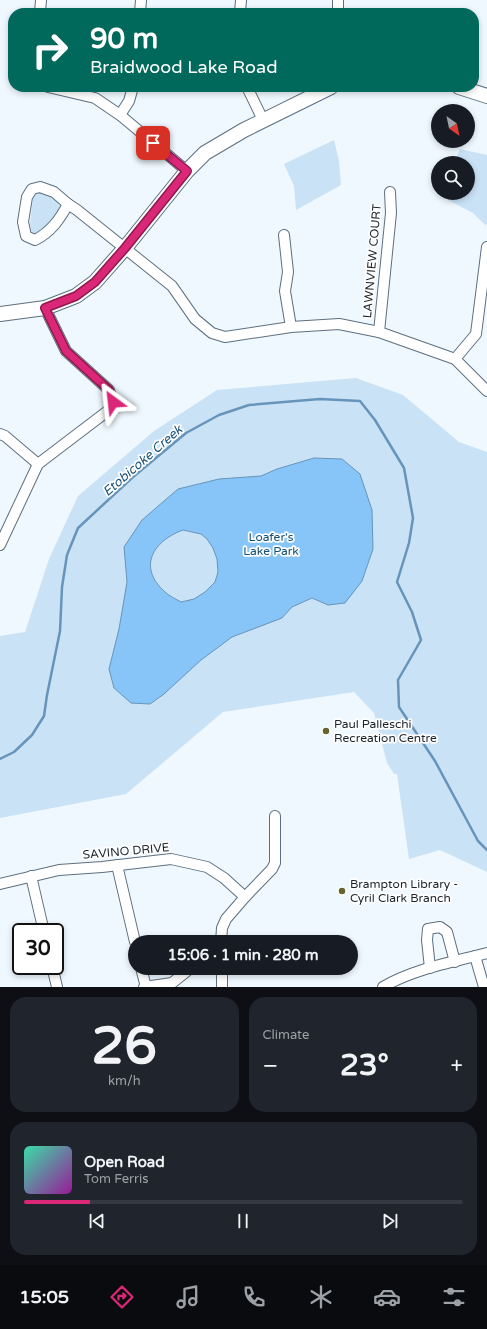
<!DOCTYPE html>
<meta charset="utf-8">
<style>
body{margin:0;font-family:"Varela Round",sans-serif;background:#20242c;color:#f1f3f6;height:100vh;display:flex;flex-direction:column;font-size:15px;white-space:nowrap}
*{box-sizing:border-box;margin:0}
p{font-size:13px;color:#9ea1a6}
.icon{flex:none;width:22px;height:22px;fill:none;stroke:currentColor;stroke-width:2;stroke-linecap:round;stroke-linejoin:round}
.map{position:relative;height:987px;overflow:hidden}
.sheet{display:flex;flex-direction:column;gap:10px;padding:10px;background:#0d0f14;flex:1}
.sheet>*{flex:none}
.banner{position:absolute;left:8px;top:8px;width:471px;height:84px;border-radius:16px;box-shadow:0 2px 6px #0003;background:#00695c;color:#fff;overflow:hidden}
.needle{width:26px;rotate:147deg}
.tools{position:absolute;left:431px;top:104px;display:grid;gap:8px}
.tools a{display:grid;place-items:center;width:44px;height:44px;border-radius:50%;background:#171b24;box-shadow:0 2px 6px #0003;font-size:20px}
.speed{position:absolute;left:12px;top:923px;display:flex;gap:8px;font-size:20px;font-weight:700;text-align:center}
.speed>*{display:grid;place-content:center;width:52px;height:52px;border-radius:50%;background:#171b24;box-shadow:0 2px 6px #0003;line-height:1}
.speed .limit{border:2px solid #111;border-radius:6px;background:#fff;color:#111}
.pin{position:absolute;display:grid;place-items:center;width:34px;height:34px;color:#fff;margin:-17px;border-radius:8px;box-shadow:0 2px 6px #0006}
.me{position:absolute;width:44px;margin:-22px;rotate:330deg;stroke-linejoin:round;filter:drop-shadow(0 0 3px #0008)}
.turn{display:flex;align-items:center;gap:14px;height:84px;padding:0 16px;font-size:18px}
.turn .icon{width:52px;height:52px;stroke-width:2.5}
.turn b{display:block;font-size:28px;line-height:34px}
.big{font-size:30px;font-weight:800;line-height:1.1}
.sheet .card{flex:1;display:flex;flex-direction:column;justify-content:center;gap:6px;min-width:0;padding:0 14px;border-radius:16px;background:#20242c}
.sheet .dial{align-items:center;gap:0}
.dial b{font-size:52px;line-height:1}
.song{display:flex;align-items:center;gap:12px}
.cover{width:48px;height:48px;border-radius:6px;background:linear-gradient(135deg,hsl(160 70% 55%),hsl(300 70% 35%))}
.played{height:4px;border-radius:2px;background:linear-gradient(90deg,#db2777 15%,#363941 15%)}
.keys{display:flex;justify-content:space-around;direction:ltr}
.heat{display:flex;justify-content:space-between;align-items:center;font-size:22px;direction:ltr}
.sheet .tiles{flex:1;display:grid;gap:10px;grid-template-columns:1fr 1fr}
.card:last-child{grid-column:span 2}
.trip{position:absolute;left:128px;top:935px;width:230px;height:40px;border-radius:20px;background:#171b24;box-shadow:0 2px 6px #0003;font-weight:800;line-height:40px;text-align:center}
.dock{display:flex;height:64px;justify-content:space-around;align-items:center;background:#090b0e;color:#9ea1a6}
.dock .icon{width:28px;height:28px}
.dock .active{color:#db2777}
.dock b{font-size:18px;color:#f1f3f6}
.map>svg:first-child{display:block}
.green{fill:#cae2f6}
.water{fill:#87c5f8;stroke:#6794ba;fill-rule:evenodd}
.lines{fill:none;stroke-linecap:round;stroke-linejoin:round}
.stream{stroke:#6794ba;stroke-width:2.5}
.street-casing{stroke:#5d6f7f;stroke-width:12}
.secondary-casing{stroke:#5d6f7f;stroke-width:16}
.street{stroke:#fff;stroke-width:10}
.secondary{stroke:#fff;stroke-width:14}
.route-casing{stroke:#8e194d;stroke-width:10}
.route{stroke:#db2777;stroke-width:7}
.poi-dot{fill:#69632f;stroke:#fff;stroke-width:1.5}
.labels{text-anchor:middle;stroke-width:3.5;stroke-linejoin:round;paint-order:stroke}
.street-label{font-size:12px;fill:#1b2329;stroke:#fff}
.park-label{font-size:12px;fill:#124f78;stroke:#fff}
.poi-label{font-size:12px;fill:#1b2329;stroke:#fff;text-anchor:start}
.water-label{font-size:13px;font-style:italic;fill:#18537c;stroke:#fff}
</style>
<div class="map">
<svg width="487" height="987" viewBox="0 0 487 987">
<rect width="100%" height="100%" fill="#eff8ff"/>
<g class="green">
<polygon points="334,140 339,161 341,185 296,210 294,186 284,164"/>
<polygon points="460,149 487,155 487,224 485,225 473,213 448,200 446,193 468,193 468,163 454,163"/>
<path d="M37,193C48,192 57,197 60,207L42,232L36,234L31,231L30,224L33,198Z"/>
<polygon points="356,378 403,395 459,442 487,452 487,872 440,850 409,859 397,774 394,774 387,763 374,713 354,692 223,712 126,794 0,818 0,636 25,632 49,559 78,496 154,431 217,390"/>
</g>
<path class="water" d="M314,458L342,459L360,474L372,510L373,549L362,581L345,603L328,605L312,598L292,607L282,618L232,637L201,660L164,694L150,704L131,703L114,688L109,669L119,629L127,582L124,547L142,520L178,489L219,479L261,476L277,469ZM183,530L201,534L207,539L213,548L217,559L218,572L215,582L205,592L194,599L181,602C176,599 169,596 165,592C137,567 153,541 183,530Z"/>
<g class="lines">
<polyline class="stream" points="0,759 14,752 32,735 44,716 47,695 60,631 62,587 67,555 78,528 133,477 186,433 219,415 249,405 320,399 360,401 375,420 404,468 413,518 409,543 397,582 412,612 421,640 398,680 399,707 435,761 478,841 487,850"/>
<g class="street-casing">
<g id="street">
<polyline points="40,13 41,0"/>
<polyline points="140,13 141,0"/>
<polyline points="240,13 241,0"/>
<polyline points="338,13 338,0"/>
<polyline points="48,87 95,98 120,115 187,171"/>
<polyline points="247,87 263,120"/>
<polyline points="120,115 129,101 133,87"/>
<path d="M40,187L54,192L68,204C60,219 51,232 35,240L26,236L23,222L27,197L32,189Z"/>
<polyline points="68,204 77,210 172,286 195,319 212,333 225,337 291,327 339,324 379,332 455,359 487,391"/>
<polyline points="284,235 288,272 285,291 291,327"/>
<polyline points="379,332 391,213 390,192"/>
<polyline points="455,359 476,334 487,247"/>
<polyline points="0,434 5,436 38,464"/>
<polyline points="0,545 38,464 109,410 113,402 109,390 66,351 45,308"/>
<polyline points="117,865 135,942"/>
<polyline points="31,876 44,932"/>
<polyline points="0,884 59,870 102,867 171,859 207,867 224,878 245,897"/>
<polyline points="221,942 222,928 226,919 245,897 272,869 275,863 275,816"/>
<polyline points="475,956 484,987"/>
<polyline points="52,966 57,987"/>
<polyline points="141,968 146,987"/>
<polyline points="222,968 222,987"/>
<polyline points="430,968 427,940 428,929 440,927 447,932 455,962"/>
<polyline points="144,987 172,983 187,971"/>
<path d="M383,987C413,969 453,962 487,953"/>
</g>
</g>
<g class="secondary-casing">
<g id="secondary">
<polyline points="459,87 487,96"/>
<polyline points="0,314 45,308 76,296 95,282 125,248 187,171 205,153 244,130 331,87"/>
</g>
</g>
<use href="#street" class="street"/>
<use href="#secondary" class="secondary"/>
</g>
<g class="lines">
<g class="route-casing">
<polyline id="route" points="113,402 109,390 66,351 45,308 76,296 95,282 125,248 187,171 153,143"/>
</g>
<use href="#route" class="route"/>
</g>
<g class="poi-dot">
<circle cx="326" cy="731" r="4"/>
<circle cx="342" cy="891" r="4"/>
</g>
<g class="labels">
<g class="street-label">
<text transform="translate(372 261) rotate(-85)" y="4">LAWNVIEW COURT</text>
<text transform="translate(126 851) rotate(-5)" y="4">SAVINO DRIVE</text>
</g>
<g class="park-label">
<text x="271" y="541">Loafer's<tspan x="271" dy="14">Lake Park</tspan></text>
</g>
<g class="poi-label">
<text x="334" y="728">Paul Palleschi<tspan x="334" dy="14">Recreation Centre</tspan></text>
<text x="350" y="888">Brampton Library -<tspan x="350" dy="14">Cyril Clark Branch</tspan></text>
</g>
<g class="water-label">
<text transform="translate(142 460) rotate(-41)" y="5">Etobicoke Creek</text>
</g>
</g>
</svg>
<div class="tools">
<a><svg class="needle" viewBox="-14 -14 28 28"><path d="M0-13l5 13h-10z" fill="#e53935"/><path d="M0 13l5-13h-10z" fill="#9ea1a6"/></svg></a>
<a><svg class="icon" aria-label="search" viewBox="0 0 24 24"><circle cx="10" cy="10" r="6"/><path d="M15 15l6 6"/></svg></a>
</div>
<div class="speed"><div class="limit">30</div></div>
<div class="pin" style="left:153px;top:143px;background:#d93025"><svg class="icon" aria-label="arrive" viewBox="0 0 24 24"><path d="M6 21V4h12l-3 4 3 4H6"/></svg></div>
<svg class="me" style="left:113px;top:402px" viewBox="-20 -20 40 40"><path d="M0-17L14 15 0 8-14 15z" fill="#db2777" stroke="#fff" stroke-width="4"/></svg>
<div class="trip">15:06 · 1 min · 280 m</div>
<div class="banner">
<div class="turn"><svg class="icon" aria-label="right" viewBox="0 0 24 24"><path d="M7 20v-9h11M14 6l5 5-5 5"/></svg><div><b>90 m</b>Braidwood Lake Road</div></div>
</div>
</div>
<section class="sheet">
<div class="tiles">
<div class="card dial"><b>26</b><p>km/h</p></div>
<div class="card"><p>Climate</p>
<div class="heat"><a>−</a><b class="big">23°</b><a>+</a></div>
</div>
<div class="card">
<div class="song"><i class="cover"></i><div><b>Open Road</b><p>Tom Ferris</p></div></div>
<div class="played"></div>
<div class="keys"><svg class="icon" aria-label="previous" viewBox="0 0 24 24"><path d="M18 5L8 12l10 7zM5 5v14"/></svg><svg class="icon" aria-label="pause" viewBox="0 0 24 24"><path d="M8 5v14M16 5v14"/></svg><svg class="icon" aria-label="next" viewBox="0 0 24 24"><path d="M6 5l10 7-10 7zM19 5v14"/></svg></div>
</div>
</div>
</section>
<nav class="dock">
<b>15:05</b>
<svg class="icon active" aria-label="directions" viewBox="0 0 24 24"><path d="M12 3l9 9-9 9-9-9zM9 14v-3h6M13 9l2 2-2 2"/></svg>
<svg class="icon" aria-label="music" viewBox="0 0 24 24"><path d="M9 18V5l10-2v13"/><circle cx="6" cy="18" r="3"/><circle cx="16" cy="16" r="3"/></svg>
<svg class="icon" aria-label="phone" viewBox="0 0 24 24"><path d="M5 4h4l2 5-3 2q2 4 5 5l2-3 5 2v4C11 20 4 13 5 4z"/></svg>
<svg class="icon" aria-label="climate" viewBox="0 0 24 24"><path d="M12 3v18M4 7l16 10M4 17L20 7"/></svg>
<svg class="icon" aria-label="car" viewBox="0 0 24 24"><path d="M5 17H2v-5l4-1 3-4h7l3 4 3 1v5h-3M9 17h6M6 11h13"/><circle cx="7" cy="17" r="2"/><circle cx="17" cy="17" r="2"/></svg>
<svg class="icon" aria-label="filters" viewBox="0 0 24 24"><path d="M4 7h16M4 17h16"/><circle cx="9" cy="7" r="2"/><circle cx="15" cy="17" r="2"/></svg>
</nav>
